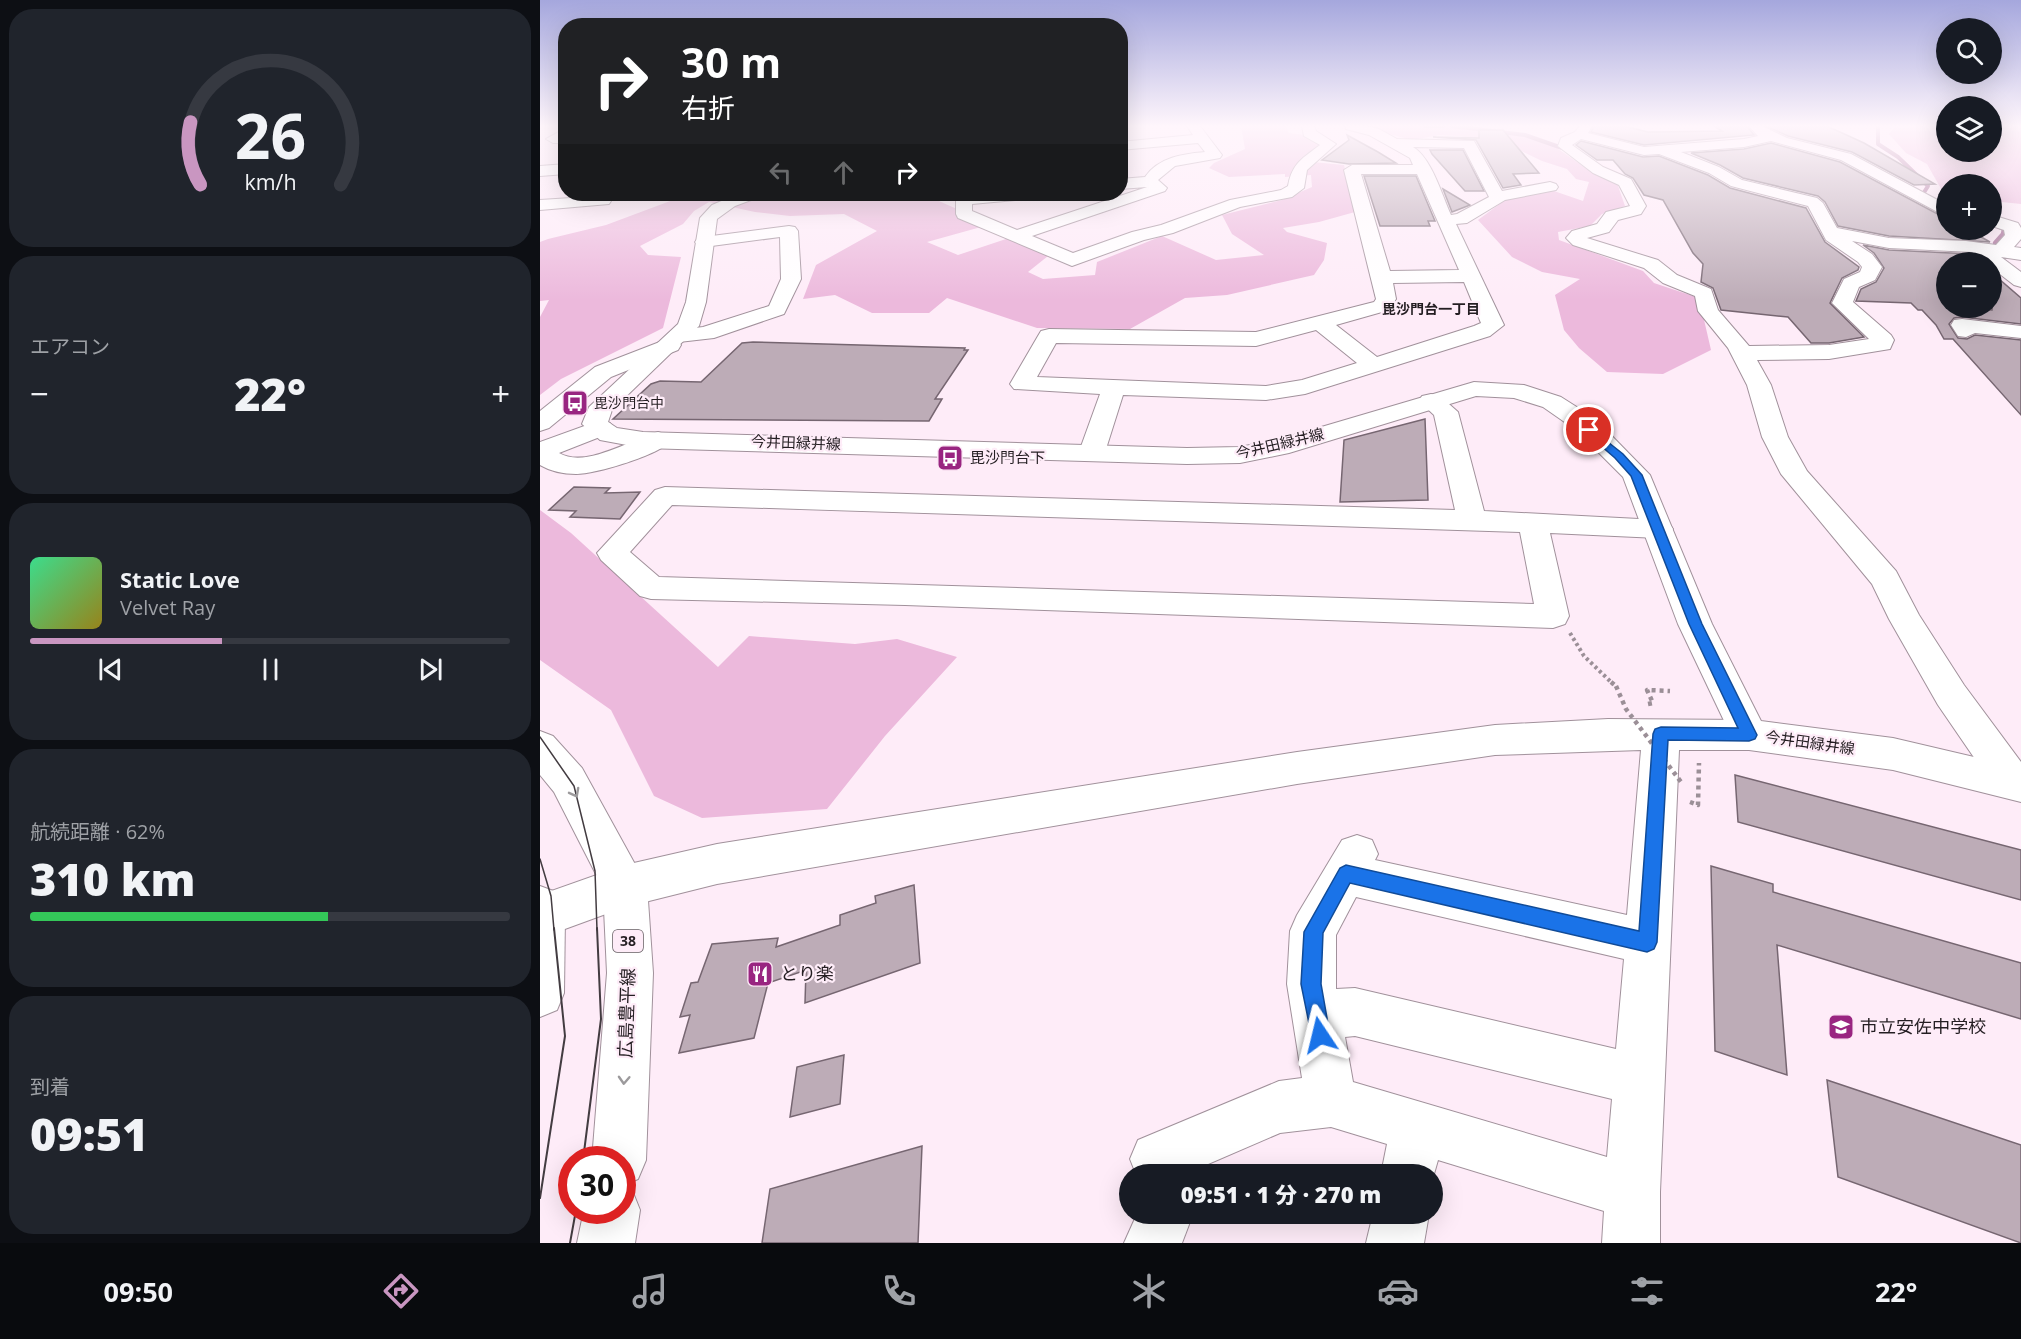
<!DOCTYPE html>
<html lang="ja">
<meta charset="utf-8">
<style>
body{margin:0;font-family:"Open Sans","Noto Sans JP",sans-serif;background:#20242c;color:#f1f3f6;height:100vh;display:flex;flex-direction:column;font-size:22px;white-space:nowrap}
*{box-sizing:border-box;margin:0}
p{font-size:20px;color:#9ea1a6}
.icon{flex:none;width:33px;height:33px;fill:none;stroke:currentColor;stroke-width:2;stroke-linecap:round;stroke-linejoin:round}
.map{position:relative;flex:1;overflow:hidden}
.details{display:flex;flex-direction:column;gap:9px;padding:9px;background:#0d0f14;width:540px}
.details>*{flex:none}
.top-card{position:absolute;left:18px;top:18px;width:570px;height:183px;border-radius:24px;box-shadow:0 6px 24px #0002;background:#202124;color:#fff;overflow:hidden}
.fabs{position:absolute;left:1396px;top:18px;display:grid;gap:12px}
.fabs a{display:grid;place-items:center;width:66px;height:66px;border-radius:50%;background:#171b24;box-shadow:0 6px 24px #0002;font-size:30px}
.speed{position:absolute;left:18px;top:1146px;display:flex;gap:12px;font-size:30px;font-weight:700;text-align:center}
.speed>*{display:grid;place-content:center;width:78px;height:78px;border-radius:50%;background:#171b24;box-shadow:0 6px 24px #0002;line-height:1}
.speed .limit{border:9px solid #d22;background:#fff;color:#111}
.pin{position:absolute;display:grid;place-items:center;width:51px;height:51px;color:#fff;margin:-26px;border:3px solid #fff;border-radius:50%;box-shadow:0 2px 6px #0007}
.me{position:absolute;width:66px;margin:-33px;rotate:350deg;stroke-linejoin:round;filter:drop-shadow(0 0 4px #0008)}
.turn{display:flex;align-items:center;gap:21px;height:126px;padding:0 24px;font-size:27px}
.turn .icon{width:78px;height:78px;stroke-width:2.5}
.turn b{display:block;font-size:42px;line-height:51px}
.lanes{display:flex;align-items:center;height:57px;padding:0 24px;background:#0003;justify-content:center;gap:30px;direction:ltr}
.lanes .off{opacity:.35}
.big{font-size:45px;font-weight:800;line-height:1.1}
.details .tile{flex:1;display:flex;flex-direction:column;justify-content:center;gap:9px;min-width:0;padding:0 21px;border-radius:24px;background:#20242c}
.details .dial{align-items:center;gap:0}
.dial svg{height:156px;overflow:visible;fill:none;stroke:#363941;stroke-width:7;stroke-linecap:round;text-anchor:middle}
.dial text{fill:#f1f3f6;stroke:none}
.song{display:flex;align-items:center;gap:18px}
.cover{width:72px;height:72px;border-radius:9px;background:linear-gradient(135deg,hsl(150 70% 55%),hsl(50 70% 35%))}
.played{height:6px;border-radius:3px;background:linear-gradient(90deg,#c996c1 40%,#363941 40%)}
.keys{display:flex;justify-content:space-around;direction:ltr}
.heat{display:flex;justify-content:space-between;align-items:center;font-size:33px;direction:ltr}
.charge{height:9px;border-radius:4px;background:linear-gradient(90deg,#34c759 62%,#363941 0)}
.trip{position:absolute;left:579px;top:1164px;width:324px;height:60px;border-radius:30px;background:#171b24;box-shadow:0 6px 24px #0002;font-weight:800;line-height:60px;text-align:center}
.dock{display:flex;height:96px;justify-content:space-around;align-items:center;background:#090b0e;color:#9ea1a6}
.dock .icon{width:42px;height:42px}
.dock .current{color:#c996c1}
.dock b{font-size:27px;color:#f1f3f6}
main{display:flex;flex:1;min-height:0}
.map>svg:first-child{display:block}
.green{fill:#ecb9dc}
.lines{fill:none;stroke-linecap:round;stroke-linejoin:round}
.stream-far1{stroke:#a97099;stroke-width:4}
.stream{stroke:#a97099;stroke-width:4.5}
.building{fill:#bdacb7;stroke:#766671;stroke-width:1.5}
.minor-casing{stroke:#a1919b;stroke-width:2}
.major-casing{stroke:#a1919b;stroke-width:2}
.path-far1{stroke:#9b8f97;stroke-width:4;stroke-dasharray:3 3;stroke-linecap:butt}
.path{stroke:#9b8f97;stroke-width:4.5;stroke-dasharray:4 4;stroke-linecap:butt}
.minor{fill:#fff;fill-rule:evenodd}
.major{fill:#fff;fill-rule:evenodd}
.tram-far1{stroke:#433c41;stroke-width:1.5}
.tram{stroke:#433c41;stroke-width:2}
.path-bridge{stroke:#9b8f97;stroke-width:4.5;stroke-dasharray:4 4;stroke-linecap:butt}
.oneway{stroke:#9c9a9c}
.route{fill:#1a73e8;stroke:#114b97;stroke-width:1.5}
.labels{text-anchor:middle;stroke-width:4.5;stroke-linejoin:round;paint-order:stroke}
.far-neighbourhood-label{font-size:14px;font-weight:bold;fill:#241e22;stroke:#feecf8}
.far-poi-label{font-size:14px;fill:#241e22;stroke:#feecf8;text-anchor:start}
.shield{fill:#feecf8;stroke:#655c62;stroke-width:1.5}
.shield-label{font-size:14px;font-weight:bold;fill:#241e22}
.street-label{font-size:15px;fill:#241e22;stroke:#feecf8}
.poi-label{font-size:15px;fill:#241e22;stroke:#feecf8;text-anchor:start}
.near-poi-label{font-size:18px;fill:#241e22;stroke:#feecf8;text-anchor:start}
.near-street-label{font-size:18px;fill:#241e22;stroke:#feecf8}
</style>
<main>
<section class="details">
<div class="tile dial"><svg viewBox="0 0 100 80">
<path d="M14 69A42 42 0 1 1 86 69"/>
<path d="M14 69A42 42 0 0 1 9 37" stroke="#c996c1"/>
<text x="50" y="56" font-size="32" font-weight="700">26</text>
<text x="50" y="72" font-size="11">km/h</text>
</svg></div>
<div class="tile"><p>エアコン</p>
<div class="heat"><a>−</a><b class="big">22°</b><a>+</a></div>
</div>
<div class="tile">
<div class="song"><i class="cover"></i><div><b>Static Love</b><p>Velvet Ray</p></div></div>
<div class="played"></div>
<div class="keys"><svg class="icon" aria-label="previous" viewBox="0 0 24 24"><path d="M18 5L8 12l10 7zM5 5v14"/></svg><svg class="icon" aria-label="pause" viewBox="0 0 24 24"><path d="M8 5v14M16 5v14"/></svg><svg class="icon" aria-label="next" viewBox="0 0 24 24"><path d="M6 5l10 7-10 7zM19 5v14"/></svg></div>
</div>
<div class="tile"><p>航続距離 · 62%</p><b class="big">310 km</b><div class="charge"></div></div>
<div class="tile"><p>到着</p><b class="big">09:51</b></div>
</section>
<div class="map">
<svg width="1481" height="1243" viewBox="0 0 1481 1243">
<rect width="100%" height="100%" fill="#feecf8"/>
<g class="green">
<polygon points="701,126 745,126 749,133 765,135 783,146 762,161 804,165 815,212 779,222 743,228 747,232 787,243 784,260 774,275 687,295 645,298 590,329 497,328 407,298 389,313 332,313 295,295 263,299 276,265 337,231 304,214 250,216 215,212 169,202 154,211 143,224 100,246 108,255 141,257 123,328 21,379 0,395 0,317 9,300 0,301 0,242 8,239 66,225 149,194 383,194 417,209 441,227 387,242 418,255 469,238 508,256 488,272 503,279 555,275 557,262 622,236 676,260 724,255 692,234 682,215 742,200 772,187 771,175 745,177 745,174 689,177 669,168 674,163 705,149"/>
<polygon points="819,126 912,126 980,135 1014,146 1047,169 1077,183 1085,206 1062,214 1050,226 1018,232 1019,240 1103,271 1114,283 1159,298 1171,350 1123,374 1067,372 1039,348 1024,330 1015,295 1040,279 1002,272 972,257 938,220 965,200 1014,191 1043,201 1049,182 1036,179 1027,169 1002,161 971,146 920,136 899,135 872,140"/>
<polygon points="1375,126 1407,126 1407,152 1452,152 1452,126 1481,126 1481,204 1452,201 1452,184 1407,184 1407,195 1404,194 1387,164 1366,153 1349,134 1355,127 1367,128"/>
<polygon points="0,510 31,533 178,667 209,636 315,644 357,639 417,657 345,736 287,809 162,818 114,796 71,710 0,660"/>
</g>
<g class="lines">
<g class="stream-far1">
<polyline points="885,126 903,126"/>
<polyline points="912,126 985,135 1028,150"/>
<polyline points="1338,126 1338,144 1358,157 1388,186 1383,194"/>
</g>
<polyline class="stream" points="1452,223 1464,229 1463,234 1455,243 1464,252"/>
</g>
<g class="building">
<polygon points="1054,126 1084,126 1108,132 1182,131 1174,126 1207,126 1214,135 1104,145 1051,132"/>
<polygon points="1226,126 1287,126 1324,143 1395,184 1374,185 1312,152 1248,136"/>
<polygon points="939,130 963,130 999,173 973,174 981,185 963,188 936,140 893,137 939,138"/>
<polygon points="807,135 838,152 856,163 809,164 782,160 809,140"/>
<polygon points="1041,141 1103,157 1119,156 1168,175 1190,188 1266,208 1285,242 1319,267 1318,270 1302,278 1290,303 1324,337 1289,343 1271,343 1248,317 1181,310 1173,288 1161,282 1163,264 1153,253 1123,200 1104,195 1093,178 1085,174 1073,160 1057,160 1036,145"/>
<polygon points="1231,143 1300,162 1407,219 1407,230 1429,230 1450,242 1349,236 1298,226 1285,202 1278,196 1203,178 1180,165 1151,153 1204,149"/>
<polygon points="890,150 923,150 944,191 925,191 892,154"/>
<polygon points="824,176 876,176 895,221 888,221 890,226 840,226"/>
<polygon points="903,189 930,205 912,212"/>
<polygon points="1323,245 1349,250 1431,254 1442,262 1407,262 1407,308 1452,310 1452,273 1481,298 1481,324 1422,317 1414,318 1409,324 1418,338 1427,339 1435,335 1481,340 1481,415 1413,339 1404,339 1396,325 1382,310 1378,310 1371,303 1316,301 1321,289 1336,282 1344,268 1334,253"/>
<polygon points="213,342 425,348 424,350 428,350 395,399 402,399 389,421 73,419 111,384 120,381 161,382 202,343"/>
<polygon points="885,419 888,500 800,502 804,440"/>
<polygon points="34,487 70,488 65,493 100,492 80,519 30,517 36,511 9,510"/>
<polygon points="1195,775 1481,850 1481,900 1198,822"/>
<polygon points="1171,866 1233,884 1233,892 1481,963 1481,1019 1237,945 1247,1075 1175,1051"/>
<polygon points="374,885 380,963 265,1003 266,970 228,983 214,1038 139,1053 150,1015 140,1017 151,983 158,982 172,944 238,938 236,947 300,925 300,915 336,903 335,896"/>
<polygon points="304,1055 300,1104 250,1117 257,1067"/>
<polygon points="1287,1080 1481,1145 1481,1243 1298,1177"/>
<polygon points="382,1146 378,1243 222,1243 230,1189"/>
</g>
<g class="lines">
<g class="minor-casing">
<g id="minor">
<path d="M647,126H660L682,155L680,158L635,166L618,180L627,188L625,191L492,236L533,253L592,232L621,225L690,200L741,190L748,186C752,163 763,158 780,145L764,136L762,126H774L776,131L796,144L767,170L764,188L752,197L700,207L633,233L604,240L532,266L418,218L416,214V194H493L491,197L485,199L432,204V211L477,230L607,187L580,189V179L605,177C619,157 643,154 665,152L658,143L580,150V142L653,135Z"/>
<path d="M805,126H825L839,129L857,139L934,141L962,191L1010,182L1016,184L1018,187L1016,190L965,200L927,223L916,224L964,325L950,336L765,394L726,400L583,395L565,452L561,458L552,460L543,458L539,452L560,394L474,389L470,384L498,336L501,331L509,329L716,332L834,302L836,299L804,170L812,165H873L870,158L829,135L806,129ZM873,147L924,148L949,197L917,214L911,215C902,195 891,157 873,147ZM821,174H877L919,270L850,271ZM924,282L941,323L934,326L837,357L796,325L849,310L856,299L853,283ZM776,330L817,363L762,380L726,386L497,377L516,343L716,346Z"/>
<path d="M1040,126H1052L1048,133L1104,147L1204,139L1218,136L1209,126H1222L1247,138L1311,154L1407,205V217L1301,160L1231,141L1204,147L1141,152L1179,167L1202,180L1277,198L1283,203L1297,228L1349,238L1426,241L1456,245L1465,235L1464,230L1452,226V215L1478,223L1481,228V239L1474,247L1481,248V260L1461,257L1481,272V287L1474,285L1452,268V262H1445L1432,252L1349,248L1312,241L1332,254L1342,267L1335,280L1319,287L1313,302L1351,335L1354,340L1350,349L1289,359L1217,360L1231,385L1248,437L1267,471L1356,571L1379,615L1424,685L1481,762V796L1473,799L1459,794L1398,705L1349,619L1332,584L1241,474L1222,437L1207,385L1188,348L1158,311L1155,296L1123,283L1104,268L1033,245L1026,238L1032,231L1057,224L1066,212L1090,206L1079,185L1053,173L1018,146L1021,138L1035,132ZM1041,139L1104,155L1119,154L1169,173L1191,186L1268,206L1286,240L1318,262L1322,267L1320,272L1304,279L1292,303L1329,339L1289,345L1209,346L1178,310L1171,289L1137,275L1118,260L1047,238L1069,232L1078,220L1101,214L1106,206L1091,179L1063,167L1032,145Z"/>
<polygon points="26,128 26,143 13,143 6,139"/>
<polygon points="26,164 26,174 0,176 0,166"/>
<polygon points="63,196 71,201 69,204 0,210 0,200"/>
<polygon points="249,226 255,227 258,231 261,279 244,314 174,338 139,342 141,345 138,350 71,377 9,428 0,431 0,411 55,367 130,338 128,336 131,331 163,327 229,306 241,279 240,237 164,247 158,246 155,242 158,238 164,237"/>
<polygon points="1422,319 1481,326 1481,338 1435,333 1426,337 1418,336 1411,325 1414,320"/>
<path d="M891,394L900,396L918,412L944,511L1118,520L1128,522L1133,529L1128,536L1118,538L1010,533L1029,616L1025,624L1013,628L365,605L111,599L100,596L61,560L57,553L115,490L125,487L915,510L894,415L879,401L882,396ZM132,505L980,532L994,604L119,577L90,552Z"/>
<path d="M61,420L70,423L74,428L70,433L19,453C46,469 91,439 118,432L127,435L131,440C121,455 55,474 36,474C24,474 10,471 0,465V442Z"/>
<path d="M1068,719L1209,720L1222,724L1228,735L1222,746L1209,750H1139L1120,1192V1243H1062L1064,1211L898,1160L892,1181V1174H841L847,1144L791,1127L740,1133L645,1174H596L590,1159L598,1140L739,1081L762,1078L747,984L750,931L757,915L802,840L817,835L832,840L838,854L835,860L1087,915L1101,750L955,755L757,784L177,884L85,907L3,937L0,935V895L85,865L177,844L757,752L955,725ZM816,897L1084,959L1076,1049L815,988L796,989V935ZM815,1036L1072,1099L1067,1157L813,1082L805,1037Z"/>
<polygon points="597,1214 653,1214 642,1243 584,1243"/>
<polygon points="833,1214 889,1214 884,1243 826,1243"/>
</g>
</g>
<g class="major-casing">
<g id="major">
<polygon points="198,194 221,194 219,197 195,206 177,219 166,302 159,326 72,410 68,422 77,428 103,432 647,448 700,447 744,438 934,382 984,385 1021,397 1043,411 1066,430 1110,475 1172,624 1221,721 1353,738 1481,768 1481,802 1353,770 1209,750 1196,746 1138,624 1083,477 1036,430 1003,407 974,398 936,396 749,453 700,463 647,464 103,448 60,440 42,424 49,407 138,324 146,302 160,218 172,205"/>
<polygon points="0,731 13,736 42,768 107,886 113,973 106,1160 98,1179 82,1186 82,1160 52,1160 67,973 63,888 14,792 0,775"/>
<polygon points="0,886 16,892 25,915 24,993 17,1010 0,1017"/>
<polygon points="82,1186 92,1190 100,1210 95,1243 37,1243 44,1210 82,1210"/>
</g>
</g>
<polyline class="path-far1" points="1030,633 1044,656 1073,684"/>
<g class="path">
<polyline points="1071,682 1076,686"/>
<polyline points="1108,704 1113,703 1107,690 1130,691"/>
<polyline points="1150,802 1158,805 1159,763"/>
</g>
<use href="#minor" class="minor"/>
<use href="#major" class="major"/>
<g class="tram-far1">
<polyline points="0,737 34,786 55,871 57,930"/>
<polyline points="0,859 11,896 14,930"/>
</g>
<g class="tram">
<polyline points="43,1160 61,1019 57,928"/>
<polyline points="0,1198 25,1036 14,928"/>
<polyline points="30,1243 36,1210"/>
</g>
<polyline class="path-bridge" points="1076,686 1086,709 1141,782"/>
</g>
<defs><path id="oneway-chevron" d="M-2-3.5L2.5 0L-2 3.5" fill="none" stroke-width="1.6" stroke-linecap="round" stroke-linejoin="round" transform="scale(1.5)"/></defs>
<g class="oneway">
<use href="#oneway-chevron" transform="translate(35 793) rotate(62)"/>
<use href="#oneway-chevron" transform="translate(84 1080) rotate(93)"/>
</g>
<linearGradient id="sky" x2="0" y2="1"><stop stop-color="#a5a7dd"/><stop offset="0.42" stop-color="#fff6fc"/><stop offset="1" stop-color="#fff6fc" stop-opacity="0"/></linearGradient>
<rect width="1481" height="300" fill="url(#sky)"/>
<polygon class="route" points="1049,427 1083,454 1102,475 1162,624 1217,735 1215,739 1209,741 1128,740 1117,942 1114,949 1107,952 810,883 783,933 781,984 790,1035 787,1043 780,1046 773,1043 761,984 764,932 800,868 806,865 1099,931 1113,734 1115,729 1121,727 1198,728 1149,624 1091,476 1075,458 1045,432 1044,430"/>
<defs>
<g id="bus-square" transform="scale(1.35)"><rect x="-9" y="-9" width="18" height="18" rx="4" fill="#992581" stroke="#feecf8"/><path d="M-5-6H5V4H4V6H2V4H-2V6H-4V4H-5ZM-3.5-4V0h7V-4ZM-3.5 1.2v1.5H-2V1.2ZM2 1.2v1.5H3.5V1.2Z" fill="#fff"/></g>
<g id="restaurant-square" transform="scale(1.35)"><rect x="-9" y="-9" width="18" height="18" rx="4" fill="#992581" stroke="#feecf8"/><path d="M-5-6h1v4h1v-4h1v4h1v-4h1v5L-1.5 .5V6h-2V.5L-5-1ZM5-6V6H3V1.5H1.5Q1.5-4 5-6Z" fill="#fff"/></g>
<g id="school-square" transform="scale(1.35)"><rect x="-9" y="-9" width="18" height="18" rx="4" fill="#992581" stroke="#feecf8"/><path d="M0-5L7-2L0 1L-7-2ZM-4 1L0 2.5L4 1V4Q0 6-4 4Z" fill="#fff"/></g>
</defs>
<g fill-rule="evenodd">
<use href="#bus-square" x="35" y="403"/>
<use href="#bus-square" x="410" y="458"/>
<use href="#restaurant-square" x="220" y="974"/>
<use href="#school-square" x="1301" y="1027"/>
</g>
<g class="labels">
<g class="far-neighbourhood-label">
<text x="891" y="314">毘沙門台一丁目</text>
</g>
<g class="far-poi-label">
<text x="54" y="408">毘沙門台中</text>
</g>
<rect class="shield" x="73" y="930" width="30" height="22" rx="4.5"/>
<g class="shield-label">
<text x="88" y="946">38</text>
</g>
<g class="street-label">
<text transform="translate(256 443) rotate(2)" y="5">今井田緑井線</text>
<text transform="translate(740 444) rotate(-13)" y="5">今井田緑井線</text>
<text transform="translate(1270 743) rotate(8)" y="5">今井田緑井線</text>
</g>
<g class="poi-label">
<text x="430" y="463">毘沙門台下</text>
</g>
<g class="near-poi-label">
<text x="240" y="980">とり楽</text>
<text x="1320" y="1033">市立安佐中学校</text>
</g>
<g class="near-street-label">
<text transform="translate(87 1013) rotate(-88)" y="6">広島豊平線</text>
</g>
</g>
</svg>
<div class="fabs">
<a><svg class="icon" aria-label="search" viewBox="0 0 24 24"><circle cx="10" cy="10" r="6"/><path d="M15 15l6 6"/></svg></a>
<a><svg class="icon" aria-label="layers" viewBox="0 0 24 24"><path d="M12 4l9 5-9 5-9-5zM3 14l9 5 9-5"/></svg></a>
<a>+</a>
<a>−</a>
</div>
<div class="speed"><div class="limit">30</div></div>
<div class="pin" style="left:1049px;top:430px;background:#d93025"><svg class="icon" aria-label="arrive" viewBox="0 0 24 24"><path d="M6 21V4h12l-3 4 3 4H6"/></svg></div>
<svg class="me" style="left:780px;top:1035px" viewBox="-20 -20 40 40"><path d="M0-17L14 15 0 8-14 15z" fill="#1a73e8" stroke="#fff" stroke-width="4"/></svg>
<div class="trip">09:51 · 1 分 · 270 m</div>
<div class="top-card">
<div class="turn"><svg class="icon" aria-label="right" viewBox="0 0 24 24"><path d="M7 20v-9h11M14 6l5 5-5 5"/></svg><div><b>30 m</b>右折</div></div>
<div class="lanes"><svg class="icon off" aria-label="left" viewBox="0 0 24 24"><path d="M17 20v-9H6M10 6l-5 5 5 5"/></svg><svg class="icon off" aria-label="ahead" viewBox="0 0 24 24"><path d="M12 20V5M6 11l6-6 6 6"/></svg><svg class="icon" aria-label="right" viewBox="0 0 24 24"><path d="M7 20v-9h11M14 6l5 5-5 5"/></svg></div>
</div>
</div>
</main>
<nav class="dock">
<b>09:50</b>
<svg class="icon current" aria-label="directions" viewBox="0 0 24 24"><path d="M12 3l9 9-9 9-9-9zM9 14v-3h6M13 9l2 2-2 2"/></svg>
<svg class="icon" aria-label="music" viewBox="0 0 24 24"><path d="M9 18V5l10-2v13"/><circle cx="6" cy="18" r="3"/><circle cx="16" cy="16" r="3"/></svg>
<svg class="icon" aria-label="phone" viewBox="0 0 24 24"><path d="M5 4h4l2 5-3 2q2 4 5 5l2-3 5 2v4C11 20 4 13 5 4z"/></svg>
<svg class="icon" aria-label="climate" viewBox="0 0 24 24"><path d="M12 3v18M4 7l16 10M4 17L20 7"/></svg>
<svg class="icon" aria-label="car" viewBox="0 0 24 24"><path d="M5 17H2v-5l4-1 3-4h7l3 4 3 1v5h-3M9 17h6M6 11h13"/><circle cx="7" cy="17" r="2"/><circle cx="17" cy="17" r="2"/></svg>
<svg class="icon" aria-label="filters" viewBox="0 0 24 24"><path d="M4 7h16M4 17h16"/><circle cx="9" cy="7" r="2"/><circle cx="15" cy="17" r="2"/></svg>
<b>22°</b>
</nav>
